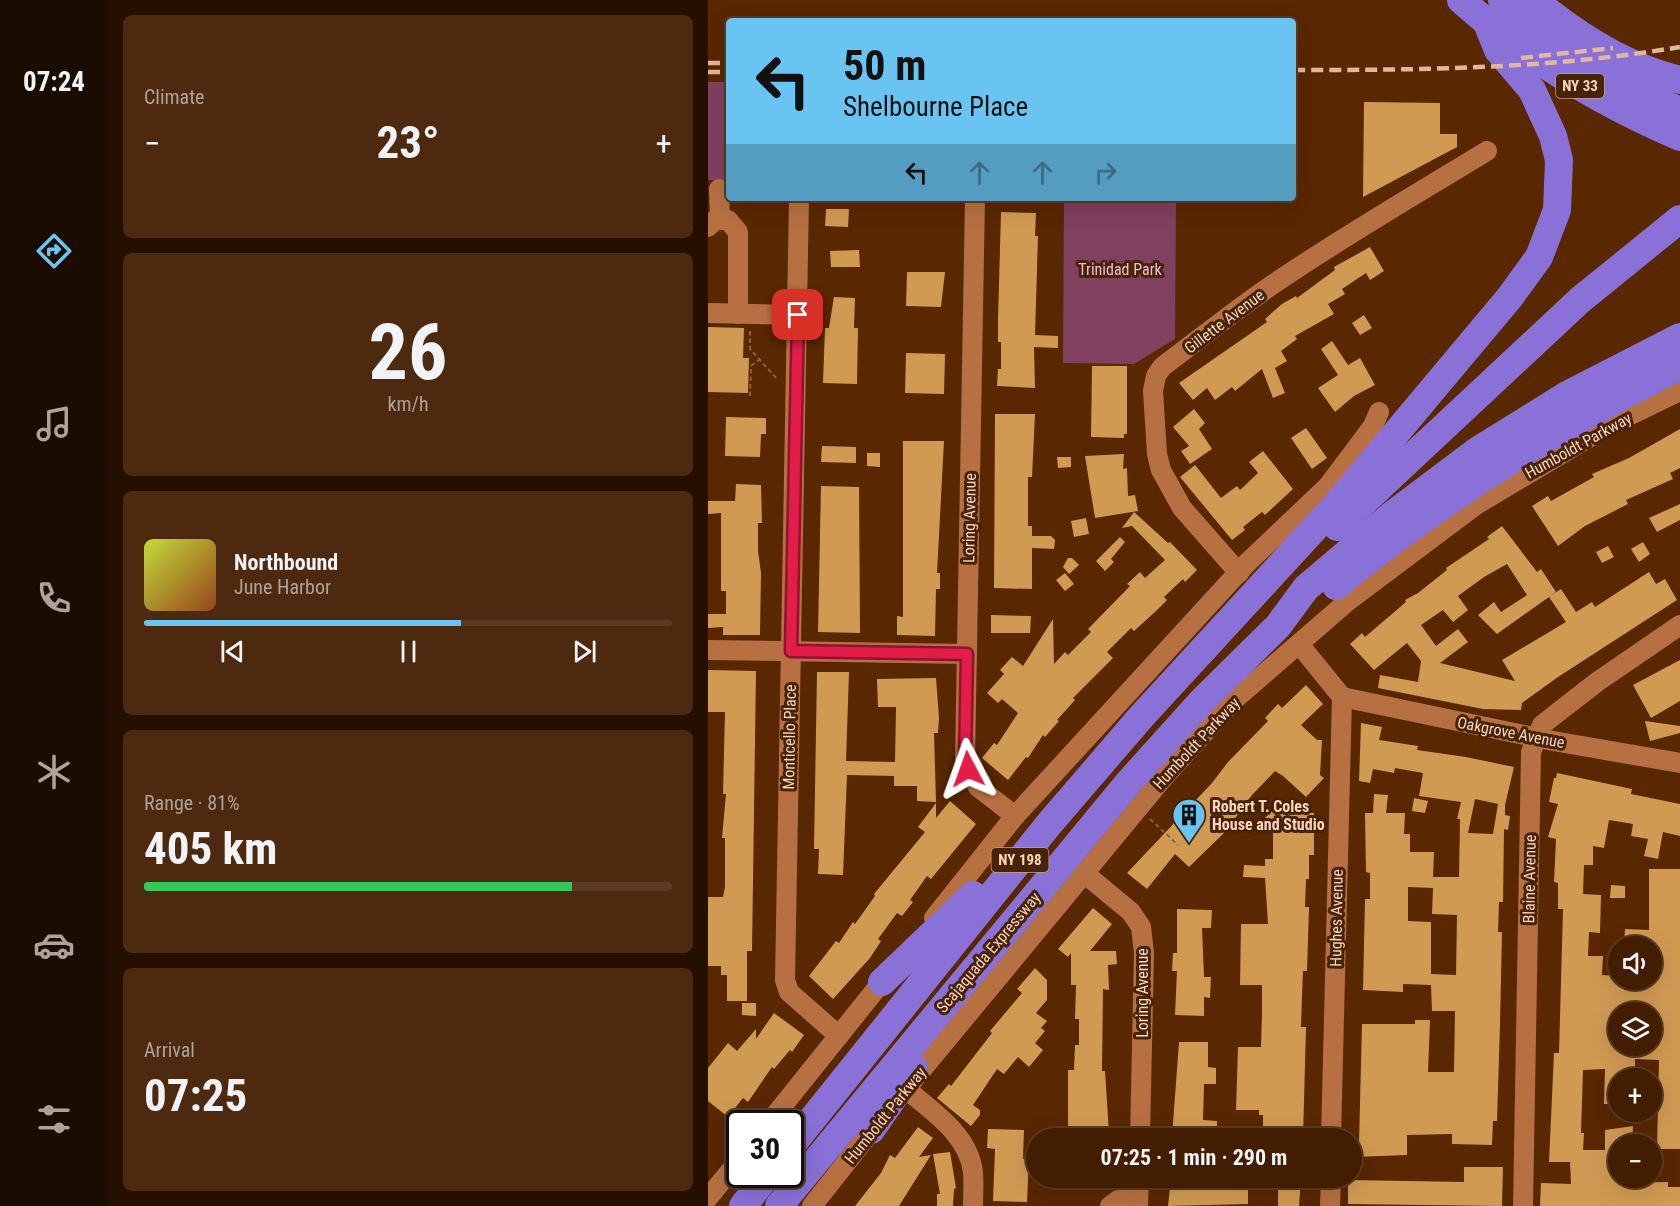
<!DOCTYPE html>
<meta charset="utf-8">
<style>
body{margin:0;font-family:"Roboto Condensed",sans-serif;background:#4d2a0f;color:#f1f3f6;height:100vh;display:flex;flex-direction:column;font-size:22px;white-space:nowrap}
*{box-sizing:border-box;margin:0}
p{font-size:20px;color:#afa299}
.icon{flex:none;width:33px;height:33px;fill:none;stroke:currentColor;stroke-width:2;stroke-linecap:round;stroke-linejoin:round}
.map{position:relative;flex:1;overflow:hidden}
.side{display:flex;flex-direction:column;gap:15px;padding:15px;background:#251000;width:600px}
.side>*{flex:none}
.hud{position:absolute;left:18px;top:18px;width:570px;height:183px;border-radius:6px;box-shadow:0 6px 24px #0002,0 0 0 2px #5b3b22;background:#69c4f1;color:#111;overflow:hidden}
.controls{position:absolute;left:900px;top:936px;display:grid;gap:12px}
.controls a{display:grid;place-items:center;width:54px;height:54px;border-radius:50%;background:#431d00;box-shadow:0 6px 24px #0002,0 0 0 2px #5b3b22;font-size:30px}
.speed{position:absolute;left:18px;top:1110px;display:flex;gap:12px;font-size:30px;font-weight:700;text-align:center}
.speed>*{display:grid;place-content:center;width:78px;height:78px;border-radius:50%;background:#431d00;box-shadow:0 6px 24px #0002,0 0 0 2px #5b3b22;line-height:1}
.speed .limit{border:3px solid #111;border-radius:9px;background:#fff;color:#111}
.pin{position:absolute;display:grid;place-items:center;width:51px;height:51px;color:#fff;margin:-26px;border-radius:12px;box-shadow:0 3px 9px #0006}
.me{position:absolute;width:66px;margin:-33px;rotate:356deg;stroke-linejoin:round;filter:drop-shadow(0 0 4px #0008)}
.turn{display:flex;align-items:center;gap:21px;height:126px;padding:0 18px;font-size:27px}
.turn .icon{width:78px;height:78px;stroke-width:2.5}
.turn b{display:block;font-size:42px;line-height:51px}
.lanes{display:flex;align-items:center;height:57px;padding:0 18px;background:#0003;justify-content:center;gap:30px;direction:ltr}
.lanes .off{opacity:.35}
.big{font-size:45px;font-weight:700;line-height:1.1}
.side .card{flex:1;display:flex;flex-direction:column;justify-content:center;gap:9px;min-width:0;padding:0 21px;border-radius:9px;background:#4d2a0f}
.side .dial{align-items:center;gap:0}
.dial b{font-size:78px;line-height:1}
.song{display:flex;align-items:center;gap:18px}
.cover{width:72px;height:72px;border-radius:9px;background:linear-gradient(135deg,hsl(70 70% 55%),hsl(20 70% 35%))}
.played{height:6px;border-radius:3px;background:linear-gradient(90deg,#69c4f1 60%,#5b3b22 60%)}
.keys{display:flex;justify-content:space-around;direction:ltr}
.heat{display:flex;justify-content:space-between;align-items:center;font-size:33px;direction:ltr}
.charge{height:9px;border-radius:4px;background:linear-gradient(90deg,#34c759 81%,#5b3b22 0)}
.trip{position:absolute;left:318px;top:1128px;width:336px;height:60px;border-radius:30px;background:#431d00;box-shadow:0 6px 24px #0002,0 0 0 2px #5b3b22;font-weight:700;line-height:60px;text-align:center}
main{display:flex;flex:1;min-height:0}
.tabs{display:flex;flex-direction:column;width:108px;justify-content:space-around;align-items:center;background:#1b0c00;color:#afa299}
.tabs .icon{width:42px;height:42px}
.tabs .selected{color:#69c4f1}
.tabs b{font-size:27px;color:#f1f3f6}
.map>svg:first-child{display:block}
.green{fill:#81405f}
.building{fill:#d09a53;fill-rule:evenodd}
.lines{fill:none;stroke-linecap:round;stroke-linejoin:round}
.path{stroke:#8f603e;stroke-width:2;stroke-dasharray:4.5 3;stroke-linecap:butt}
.minor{stroke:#b77042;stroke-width:20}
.highway{stroke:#8971d7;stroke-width:28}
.rail{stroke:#e1b79e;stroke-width:4.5;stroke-dasharray:12 6;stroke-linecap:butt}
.route-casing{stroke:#92132f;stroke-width:15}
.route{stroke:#e11d48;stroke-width:10}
.labels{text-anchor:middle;stroke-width:6;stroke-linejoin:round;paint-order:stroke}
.shield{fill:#472309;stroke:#c6a088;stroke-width:1.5}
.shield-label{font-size:15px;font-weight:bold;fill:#fdd5be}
.park-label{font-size:16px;fill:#f3bdd3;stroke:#472309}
.street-label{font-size:16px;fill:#fdd5be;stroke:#472309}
.poi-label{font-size:16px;font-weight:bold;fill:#fdd5be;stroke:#472309;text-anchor:start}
</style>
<main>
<nav class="tabs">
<b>07:24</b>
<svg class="icon selected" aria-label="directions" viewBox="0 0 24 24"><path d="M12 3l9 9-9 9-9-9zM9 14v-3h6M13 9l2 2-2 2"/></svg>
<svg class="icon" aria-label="music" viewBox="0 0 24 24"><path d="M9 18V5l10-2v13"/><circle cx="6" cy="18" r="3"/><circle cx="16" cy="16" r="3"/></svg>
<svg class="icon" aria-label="phone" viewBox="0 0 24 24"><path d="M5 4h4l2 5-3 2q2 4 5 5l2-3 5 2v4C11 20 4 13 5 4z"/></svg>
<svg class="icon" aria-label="climate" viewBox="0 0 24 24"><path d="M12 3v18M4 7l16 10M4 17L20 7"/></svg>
<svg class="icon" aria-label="car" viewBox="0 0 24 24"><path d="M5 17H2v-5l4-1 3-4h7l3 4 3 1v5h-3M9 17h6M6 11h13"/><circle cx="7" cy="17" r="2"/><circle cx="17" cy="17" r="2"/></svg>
<svg class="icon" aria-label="filters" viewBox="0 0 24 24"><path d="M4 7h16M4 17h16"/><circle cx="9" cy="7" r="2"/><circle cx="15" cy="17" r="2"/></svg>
</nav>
<section class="side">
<div class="card"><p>Climate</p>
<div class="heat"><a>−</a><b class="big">23°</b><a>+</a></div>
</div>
<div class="card dial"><b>26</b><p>km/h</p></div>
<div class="card">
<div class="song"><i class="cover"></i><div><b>Northbound</b><p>June Harbor</p></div></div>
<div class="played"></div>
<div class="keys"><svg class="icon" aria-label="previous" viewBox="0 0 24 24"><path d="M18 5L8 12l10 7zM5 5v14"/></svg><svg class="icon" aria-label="pause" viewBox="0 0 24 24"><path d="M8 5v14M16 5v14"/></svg><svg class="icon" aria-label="next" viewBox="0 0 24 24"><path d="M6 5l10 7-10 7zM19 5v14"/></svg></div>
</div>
<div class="card"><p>Range · 81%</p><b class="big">405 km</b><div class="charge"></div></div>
<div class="card"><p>Arrival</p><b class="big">07:25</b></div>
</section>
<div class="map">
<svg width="972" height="1206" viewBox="0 0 972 1206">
<rect width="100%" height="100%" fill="#592700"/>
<g class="green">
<polygon points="0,82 21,82 21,181 0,180"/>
<polygon points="356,198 468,198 467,339 426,364 355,363"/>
</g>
<g class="building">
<polygon points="656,102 732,103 732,134 749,134 749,147 655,197"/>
<polygon points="118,209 141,209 140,227 117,226"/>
<polygon points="293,212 328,213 327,236 330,236 327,335 350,336 350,348 326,347 327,388 289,386 290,369 293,369 293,342 290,342 290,320"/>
<polygon points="662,247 676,271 662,280 658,273 634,289 637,294 620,304 626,314 587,336 589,339 573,351 579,361 567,368 577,393 565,398 554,369 527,391 524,387 507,400 499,388 485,400 471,383 559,322 557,319 574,304 588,296 589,298 627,270 626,267"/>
<polygon points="151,250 152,267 123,267 122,251"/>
<polygon points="199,272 237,272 233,307 198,306"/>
<polygon points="126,297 147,298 146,328 150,328 149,384 115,383 117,328 121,328"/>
<polygon points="656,315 664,328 652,335 644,323"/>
<polygon points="0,327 36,328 35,358 41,358 40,393 0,392"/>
<polygon points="624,341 640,365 652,358 667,385 646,396 627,412 610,388 630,375 613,349"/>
<polygon points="198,353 237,354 236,394 197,393"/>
<polygon points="384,366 419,366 419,434 416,434 416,438 383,437"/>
<polygon points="486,409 497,423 491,429 504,449 482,464 473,451 481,446 465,427"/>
<polygon points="287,414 327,414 324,477 320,477 320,526 324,526 324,536 343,536 347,540 346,549 324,548 324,589 286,588"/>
<polygon points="18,417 58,418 58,434 53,434 52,457 17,456"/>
<polygon points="598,428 619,458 604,469 583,438"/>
<polygon points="972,429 972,468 962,473 965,479 918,500 920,504 877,526 850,546 824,506 840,496 843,501 886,477 884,474 921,458"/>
<polygon points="195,441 236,441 229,573 232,573 232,589 228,589 227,636 189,635 189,616 195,617"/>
<polygon points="114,446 148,447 148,463 113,462"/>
<polygon points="555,451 585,489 557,515 554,512 535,527 537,530 524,540 472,477 487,465 513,498 529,486 532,490 550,473 541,462"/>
<polygon points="159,453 172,453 172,467 159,466"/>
<polygon points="416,454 415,469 419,468 420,496 427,495 430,511 387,518 377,456"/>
<polygon points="349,457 363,457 363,467 350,468"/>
<polygon points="28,484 53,485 54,523 50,523 50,551 53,573 52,635 15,635 15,627 0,628 0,614 18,614 18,591 13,591 13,513 0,514 0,501 27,501"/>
<polygon points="113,486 151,487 152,633 110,632"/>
<polygon points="972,504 972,520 949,532 941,518"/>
<polygon points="426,512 460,543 462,542 489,570 477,582 475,579 456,597 459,600 447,612 426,631 423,628 399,652 405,658 365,698 367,700 349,720 351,721 337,737 335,735 320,758 318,757 300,780 274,758 286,743 289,745 310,713 294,699 290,703 279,693 296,674 292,670 304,657 315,666 345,619 346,664 357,652 360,655 383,632 380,629 422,586 419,584 432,572 437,578 457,560 424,526 414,528"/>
<polygon points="378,518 381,534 366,537 363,521"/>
<polygon points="794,526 829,572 833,569 848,592 789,634 770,615 786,602 793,612 819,595 799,564 776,577 750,596 760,610 745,622 735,610 713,625 728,646 750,629 760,642 732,663 807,681 794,660 858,622 841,597 853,589 868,612 884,602 887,607 941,572 948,584 957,579 969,600 850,677 814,703 813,710 775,709 670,688 672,675 710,682 713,661 699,643 666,670 642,644 654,633 657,637 698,602 697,600 710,593 739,570 738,568 781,539 779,537"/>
<polygon points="412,537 417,542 403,559 406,562 397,571 388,561"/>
<polygon points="935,542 942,554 931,562 923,549"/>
<polygon points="900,546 906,557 894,563 888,552"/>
<polygon points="360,558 364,558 371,565 361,574 355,567"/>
<polygon points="357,573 366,584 357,591 348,580"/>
<polygon points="283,615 323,616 322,633 283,633"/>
<polygon points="972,660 972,701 943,718 925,685"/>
<polygon points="0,670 48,671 44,951 39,951 39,1001 19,1001 19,975 13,975 13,966 0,966 0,897 15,897 17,887 17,838 14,838 18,794 15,794 17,712 0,712"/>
<polygon points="109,672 141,672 138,761 187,762 188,707 170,707 169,679 228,678 231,718 230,733 226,733 228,802 209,801 209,786 186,786 186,776 139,775 135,875 110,874 111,849 106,849"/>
<polygon points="598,685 615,704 593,725 609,740 614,740 612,775 616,778 598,797 575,776 567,771 544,795 517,832 481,867 467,854 439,889 419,873 504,783 520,762 560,721 557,718 570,704 574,708"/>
<polygon points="937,721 972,726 972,733 942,741"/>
<path d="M653,723L674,727L671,740L710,746L709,750L758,757L806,767L797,805V815L802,816L800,830L796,829L795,902H791L790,932H794L792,1024L789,1121H785L784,1145L744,1144V1134L699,1135V1155L646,1157V1143H651L654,1024H707V1020H722L720,1072H746L747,1011H724L723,985L695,984V992L655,990L657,899H662V873L658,872L657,813H665L666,794L680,795L678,813H697L696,834H702V852H726L725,877H751L752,819H749L753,802L711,796L715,773L687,768L686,773L665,769L662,783L651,781ZM767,799L790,804L785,834L760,833ZM700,887L725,888L724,914L749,915L748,975L723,974V922L700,921Z"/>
<path d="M849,773L924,789L923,794L972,804V836L955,832L950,859L936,856L940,839L923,836L925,824L901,820L896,848L885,846V865H876L875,894L893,895L892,933L881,932L880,956H895L894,975L910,976L912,986L937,987V980H944V946H916L917,929L941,930V869H972V1149H949L951,1060L927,1059V1074H912L910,1104H896L897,1069L875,1070L873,1133H876L875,1150H897V1130L925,1126L924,1144H910V1183L960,1182V1187H972V1206H832L833,1183L863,1184L862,1162H841L846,1053H851L855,909H850V883L846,882L848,839L840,837L850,804L841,802L846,778H848ZM910,1012H944V1046H910Z"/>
<polygon points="706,798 720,801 717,813 704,811"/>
<polygon points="242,801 268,824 223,879 219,876 202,900 205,902 194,916 189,913 170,939 173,941 162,958 125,999 101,976 128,941 131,943 145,922 147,924 167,896 166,894 217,832 210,827 228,803 228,818"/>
<polygon points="566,809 570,813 606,813 606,855 601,855 601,879 598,879 597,907 601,907 599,971 595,971 594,996 593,1027 598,1027 595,1138 555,1138 555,1115 551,1115 551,1110 528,1110 530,1047 553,1047 554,1015 554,985 532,985 533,924 560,924 557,878 535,877 536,865 557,866 557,859 565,859 565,829 556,819"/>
<polygon points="903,885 917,886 917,898 902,898"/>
<polygon points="385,908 404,924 382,951 408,951 409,964 400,965 401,990 395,989 394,1071 397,1071 401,1133 360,1133 360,1070 366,1070 367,1045 371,1045 371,1019 367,1019 368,985 363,985 363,953 360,957 350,949"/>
<polygon points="469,909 504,910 503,928 494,928 496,977 503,977 502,998 496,997 496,1016 467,1015 469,971 464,971 465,953 469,953"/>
<polygon points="327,968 339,980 339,1000 328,1013 339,1021 333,1028 337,1031 327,1043 335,1050 321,1067 310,1057 296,1074 289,1069 265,1105 272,1110 272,1115 263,1126 229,1098 241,1084 243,1086 284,1033 282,1031 314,993 309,989"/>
<polygon points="34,1003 48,1003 48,1016 34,1015"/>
<polygon points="66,1013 96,1035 84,1052 82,1050 66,1069 64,1067 40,1102 35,1098 20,1117 0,1101 0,1068 20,1043 29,1051 48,1029 48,1039"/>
<polygon points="471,1042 500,1042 500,1067 508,1068 508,1084 496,1084 495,1120 509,1121 509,1138 464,1137"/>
<polygon points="210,1127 225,1138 211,1157 223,1155 191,1206 147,1206 173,1173 182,1155 187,1158"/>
<polygon points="280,1129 316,1130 315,1159 321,1159 319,1202 285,1201 287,1149 279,1148"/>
<polygon points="242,1152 248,1188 246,1189 245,1206 229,1206 229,1194 232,1194 225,1154"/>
<polygon points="756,1167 795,1167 794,1206 640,1204 640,1180 756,1182"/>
<polygon points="463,1178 502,1178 502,1189 540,1190 540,1204 460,1206"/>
<polygon points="557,1178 593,1178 591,1206 570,1206 570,1189 557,1189"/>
</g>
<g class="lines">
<g class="path">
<polyline points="42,331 42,349 70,380"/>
<polyline points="42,396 43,366 52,359"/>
<polyline points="442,819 470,845"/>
</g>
<g class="minor">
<polyline points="11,189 12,219"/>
<polyline points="91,198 77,980 81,992 131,1036"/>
<polyline points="267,198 257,760 270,787 307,816"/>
<polyline points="0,227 7,220 20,220 30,232 30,314"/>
<polyline points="0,313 90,315"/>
<path d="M531,573L474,508L453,470L449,454L445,391L448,376L454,367C490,340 526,311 564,285C634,237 707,195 779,151"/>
<polyline points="591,644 634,697"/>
<polyline points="0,650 259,654"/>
<polyline points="634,697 845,741 972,763"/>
<polyline points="376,873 423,912 433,927 436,953 432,1138"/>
<polyline points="226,918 307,816 539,563 620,486 665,426 671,412"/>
<polyline points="202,1084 456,777 526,700 640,601 768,505 904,424 972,391"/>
<path d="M198,1089C224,1111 261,1135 265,1172C266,1183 265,1195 265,1206"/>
<polyline points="60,1124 181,973"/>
<polyline points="623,1138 634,697"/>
<polyline points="0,1198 32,1159"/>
<polyline points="104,1206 172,1120"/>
<polyline points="402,1206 410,1200 430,1198"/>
<polyline points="430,1206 431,1178"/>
<polyline points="622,1206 623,1178"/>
<polyline points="815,1206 823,752 834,725 844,717 889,682 972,625"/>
</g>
<g class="highway">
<path d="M753,0C817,57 893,103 972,137"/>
<path d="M794,0C847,46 908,82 972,111"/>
<path d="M826,0C868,35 918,67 972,80"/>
<polyline points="629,527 872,300 972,219"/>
<path d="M628,586C733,499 850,427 972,366"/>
<polyline points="174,982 265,895"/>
<polyline points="163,1130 206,1068"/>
<polyline points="82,1147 341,824 433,717 627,506 802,297 831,257 849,210 851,160 845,136 824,90 790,50 779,23"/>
<polyline points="35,1206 60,1174"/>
<polyline points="71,1206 421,782 493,702 570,626 598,588 684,515 769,451 859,395 972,337"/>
</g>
<g class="rail">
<polyline points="813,58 905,48"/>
<polyline points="0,63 21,63"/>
<path d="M585,70C717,70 841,69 972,47"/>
<polyline points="0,72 21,72"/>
</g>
</g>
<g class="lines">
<g class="route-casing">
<polyline id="route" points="90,315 83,651 259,654 257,760 260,769"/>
</g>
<use href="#route" class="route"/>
</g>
<defs>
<g id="building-pin" transform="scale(1.725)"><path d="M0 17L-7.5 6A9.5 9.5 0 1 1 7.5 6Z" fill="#69c4f1" stroke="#472309"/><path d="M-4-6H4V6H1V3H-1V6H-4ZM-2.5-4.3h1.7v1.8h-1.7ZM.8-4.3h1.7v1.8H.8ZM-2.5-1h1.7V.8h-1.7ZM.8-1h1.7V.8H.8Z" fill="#111"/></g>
</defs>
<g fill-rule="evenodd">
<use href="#building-pin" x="481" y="815"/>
</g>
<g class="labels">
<g class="shield">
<rect x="848" y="74" width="48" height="24" rx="4.5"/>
<rect x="283.5" y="848" width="57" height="24" rx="4.5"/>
</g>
<g class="shield-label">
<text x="872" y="91">NY 33</text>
<text x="312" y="865">NY 198</text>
</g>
<g class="park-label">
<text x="412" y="275">Trinidad Park</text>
</g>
<g class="street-label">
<text transform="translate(516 321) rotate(-37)" y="6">Gillette Avenue</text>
<text transform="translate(870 445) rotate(-29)" y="6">Humboldt Parkway</text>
<text transform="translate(261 518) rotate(-89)" y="6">Loring Avenue</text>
<text transform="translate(803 732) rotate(11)" y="6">Oakgrove Avenue</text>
<text transform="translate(81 737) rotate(-89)" y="6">Monticello Place</text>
<text transform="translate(488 743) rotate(-47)" y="6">Humboldt Parkway</text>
<text transform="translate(821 879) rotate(-89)" y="6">Blaine Avenue</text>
<text transform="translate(628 918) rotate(-89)" y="6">Hughes Avenue</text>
<text transform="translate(280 952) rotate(-50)" y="6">Scajaquada Expressway</text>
<text transform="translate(434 993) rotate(-90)" y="6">Loring Avenue</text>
<text transform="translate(177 1115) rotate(-51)" y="6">Humboldt Parkway</text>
</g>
<g class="poi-label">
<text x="504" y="812">Robert T. Coles<tspan x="504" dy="18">House and Studio</tspan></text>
</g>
</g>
</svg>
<div class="controls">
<a><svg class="icon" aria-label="sound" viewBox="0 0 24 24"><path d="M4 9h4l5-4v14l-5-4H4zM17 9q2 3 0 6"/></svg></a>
<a><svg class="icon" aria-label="layers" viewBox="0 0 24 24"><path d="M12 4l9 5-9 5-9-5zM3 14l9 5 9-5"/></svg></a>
<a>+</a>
<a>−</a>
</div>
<div class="speed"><div class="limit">30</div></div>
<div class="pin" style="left:90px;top:315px;background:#d93025"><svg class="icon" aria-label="arrive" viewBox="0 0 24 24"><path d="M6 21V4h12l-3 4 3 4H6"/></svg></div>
<svg class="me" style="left:260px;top:769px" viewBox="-20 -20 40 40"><path d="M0-17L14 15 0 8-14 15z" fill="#e11d48" stroke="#fff" stroke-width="4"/></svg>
<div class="trip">07:25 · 1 min · 290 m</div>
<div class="hud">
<div class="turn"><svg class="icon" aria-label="left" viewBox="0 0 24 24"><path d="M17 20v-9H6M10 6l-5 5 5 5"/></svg><div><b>50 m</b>Shelbourne Place</div></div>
<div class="lanes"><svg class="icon" aria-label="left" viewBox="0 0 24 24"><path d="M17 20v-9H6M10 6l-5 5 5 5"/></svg><svg class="icon off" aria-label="ahead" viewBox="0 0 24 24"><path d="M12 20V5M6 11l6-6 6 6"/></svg><svg class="icon off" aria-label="ahead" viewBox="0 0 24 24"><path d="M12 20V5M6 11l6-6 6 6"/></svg><svg class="icon off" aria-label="right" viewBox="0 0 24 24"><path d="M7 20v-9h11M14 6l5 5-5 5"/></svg></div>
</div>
</div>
</main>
